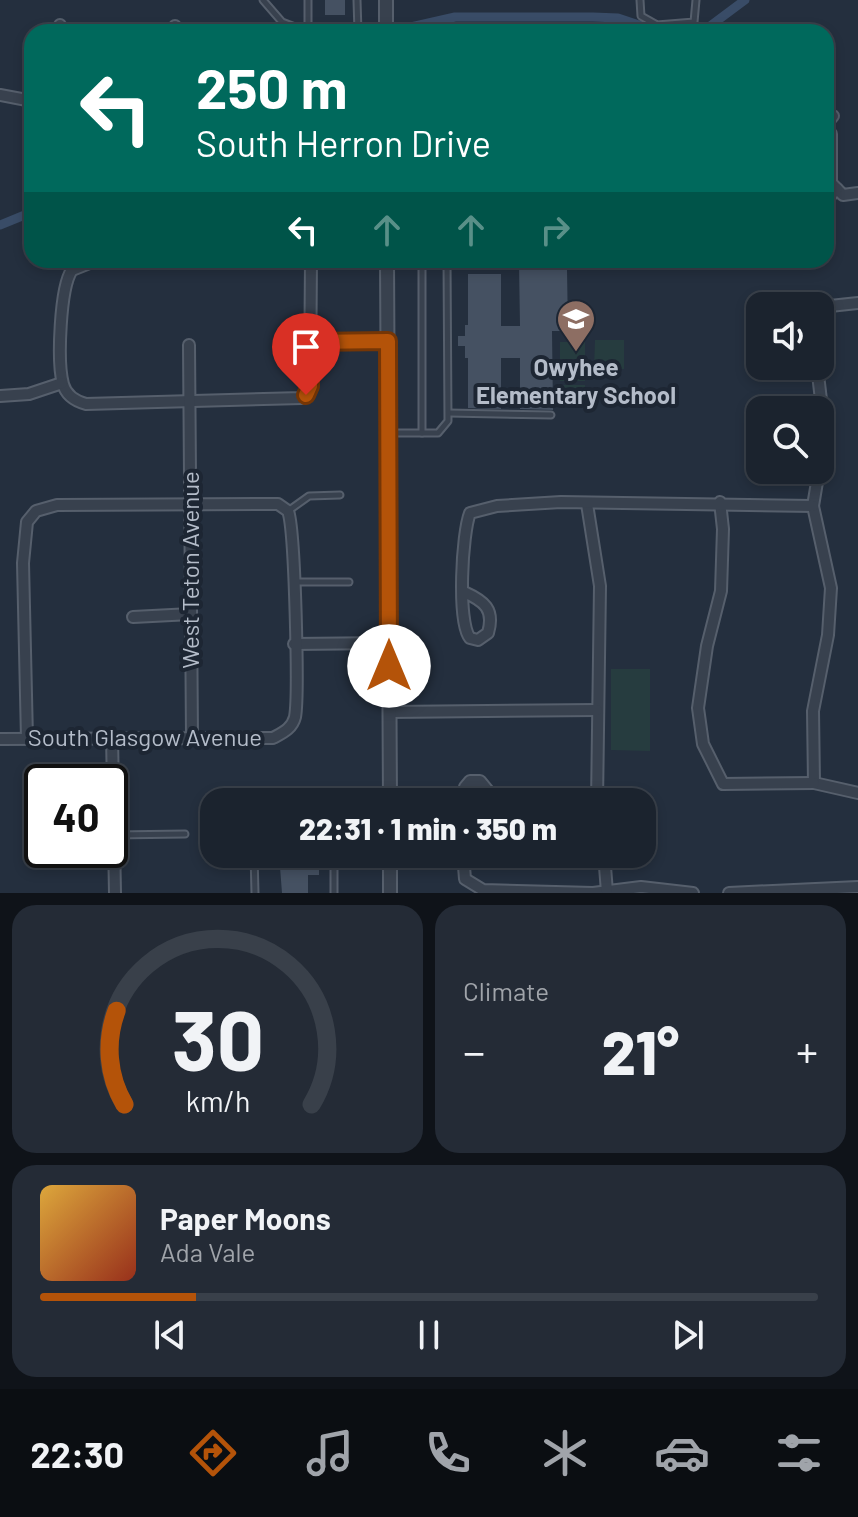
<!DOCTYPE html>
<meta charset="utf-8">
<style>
body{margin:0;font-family:Barlow,sans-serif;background:#242b36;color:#f1f3f6;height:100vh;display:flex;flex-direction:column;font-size:30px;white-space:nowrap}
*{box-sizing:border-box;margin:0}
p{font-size:26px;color:#a0a4aa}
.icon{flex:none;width:44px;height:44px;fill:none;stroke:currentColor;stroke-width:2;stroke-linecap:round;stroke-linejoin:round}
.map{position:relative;height:893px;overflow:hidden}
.drawer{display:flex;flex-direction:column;gap:12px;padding:12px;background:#0f1319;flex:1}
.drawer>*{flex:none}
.hud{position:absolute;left:24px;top:24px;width:810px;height:244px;border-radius:24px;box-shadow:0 4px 12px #0003,0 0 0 2px #39404a;background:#00695c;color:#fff;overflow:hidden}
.fabs{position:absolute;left:746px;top:292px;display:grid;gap:16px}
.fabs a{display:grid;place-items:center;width:88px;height:88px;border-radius:16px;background:#1b232e;box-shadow:0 4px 12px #0003,0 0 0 2px #39404a;font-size:40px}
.speed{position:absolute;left:24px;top:764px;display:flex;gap:16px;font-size:40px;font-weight:700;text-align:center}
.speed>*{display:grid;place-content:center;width:104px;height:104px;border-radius:50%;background:#1b232e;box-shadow:0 4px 12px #0003,0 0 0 2px #39404a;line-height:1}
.speed .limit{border:4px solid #111;border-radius:12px;background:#fff;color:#111}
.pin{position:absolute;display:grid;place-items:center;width:68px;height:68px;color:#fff;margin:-82px -34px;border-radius:50% 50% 50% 0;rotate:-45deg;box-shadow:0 0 8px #0007}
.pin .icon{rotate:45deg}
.me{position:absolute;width:88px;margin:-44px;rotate:0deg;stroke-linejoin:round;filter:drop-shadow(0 0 6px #0008)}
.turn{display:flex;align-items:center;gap:28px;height:168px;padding:0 40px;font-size:36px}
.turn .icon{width:104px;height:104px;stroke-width:2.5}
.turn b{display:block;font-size:56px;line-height:68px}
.lanes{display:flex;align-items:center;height:76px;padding:0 40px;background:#0003;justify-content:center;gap:40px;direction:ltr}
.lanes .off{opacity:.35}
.big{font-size:60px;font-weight:800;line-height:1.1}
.drawer .tile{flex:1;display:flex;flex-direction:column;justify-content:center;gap:12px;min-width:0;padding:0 28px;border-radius:24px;background:#242b36}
.drawer .dial{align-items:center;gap:0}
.dial svg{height:208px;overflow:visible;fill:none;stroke:#39404a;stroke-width:7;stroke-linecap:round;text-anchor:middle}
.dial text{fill:#f1f3f6;stroke:none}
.song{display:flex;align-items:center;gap:24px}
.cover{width:96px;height:96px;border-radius:12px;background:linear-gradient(135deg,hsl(40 70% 55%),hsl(10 70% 35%))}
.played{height:8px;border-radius:4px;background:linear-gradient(90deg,#b45309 20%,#39404a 20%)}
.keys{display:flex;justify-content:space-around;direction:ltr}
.heat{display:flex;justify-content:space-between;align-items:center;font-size:44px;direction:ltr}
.drawer .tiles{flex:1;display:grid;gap:12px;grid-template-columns:1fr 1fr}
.tile:last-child{grid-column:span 2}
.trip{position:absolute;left:200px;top:788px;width:456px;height:80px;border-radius:24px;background:#1b232e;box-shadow:0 4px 12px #0003,0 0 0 2px #39404a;font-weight:800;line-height:80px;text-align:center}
.menu{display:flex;height:128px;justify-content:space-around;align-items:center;background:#0b0e12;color:#a0a4aa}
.menu .icon{width:56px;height:56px}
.menu .active{color:#b45309}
.menu b{font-size:36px;color:#f1f3f6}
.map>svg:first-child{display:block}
.green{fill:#263c3f}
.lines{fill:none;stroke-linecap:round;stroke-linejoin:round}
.canal{stroke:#394c67;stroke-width:9}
.building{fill:#455162}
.service-casing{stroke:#565f6c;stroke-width:9}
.minor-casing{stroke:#565f6c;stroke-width:14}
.tertiary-casing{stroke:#565f6c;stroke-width:16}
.service{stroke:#38414e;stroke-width:5}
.minor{stroke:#38414e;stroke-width:10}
.tertiary{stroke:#38414e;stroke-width:12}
.route-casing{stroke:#753606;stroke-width:20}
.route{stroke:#b45309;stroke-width:14}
.labels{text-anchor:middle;stroke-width:8;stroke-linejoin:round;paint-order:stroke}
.poi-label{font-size:24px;font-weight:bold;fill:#b4bcc9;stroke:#1d2633}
.street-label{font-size:24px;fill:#b4bcc9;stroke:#1d2633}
</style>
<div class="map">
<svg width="858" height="893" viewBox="0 0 858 893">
<rect width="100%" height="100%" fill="#242f3e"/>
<g class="green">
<polygon points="595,340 624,340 624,369 594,368"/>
<rect x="560" y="342" width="25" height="17"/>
<rect x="560" y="363" width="25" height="18"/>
<rect x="560" y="385" width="25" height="17"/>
<polygon points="611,669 650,669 650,751 611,750"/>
</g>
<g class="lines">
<g class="canal">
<polyline points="402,29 455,17 593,17 618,18 660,32"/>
<polyline points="702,32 745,0"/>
<polyline points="0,225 32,212"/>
</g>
</g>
<g class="building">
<rect x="325" y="0" width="20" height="15"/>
<polygon points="533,260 557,260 557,269 567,269 568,331 552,331 553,410 520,409 520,358 501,358 501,409 468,408 468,358 465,358 465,346 458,346 458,336 465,336 465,325 468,325 468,274 501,274 501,326 520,326 519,264 533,264"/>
<polygon points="279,854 319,854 319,875 308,875 308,893 282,893"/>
</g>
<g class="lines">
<g class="service-casing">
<g id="service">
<polyline points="263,0 282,22 308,32"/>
<polyline points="308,0 308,32"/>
<polyline points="357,0 358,32"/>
<polyline points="640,0 641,16 657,25 694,22 696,0"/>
<polyline points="422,260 422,433"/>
<polyline points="449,413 551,415"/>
<polyline points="389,433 438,433 448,421 447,260"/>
<polyline points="288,511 309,496 340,495"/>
<polyline points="293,582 349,582"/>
<polyline points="254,802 254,796 390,794"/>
<polyline points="115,835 185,834"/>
<polyline points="254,854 255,893"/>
<polyline points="334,854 334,893"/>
</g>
</g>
<g class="minor-casing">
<g id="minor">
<polyline points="175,26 175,32"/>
<polyline points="60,32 60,25"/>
<polyline points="0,95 32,101"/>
<polyline points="826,124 833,116"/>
<polyline points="826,129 831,134 831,183 843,195 858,193"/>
<polyline points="828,198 837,189"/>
<path d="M97,260L72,270C60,287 57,362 63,384C66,395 75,401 86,404L302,398L310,386L311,260"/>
<polyline points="820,312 830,306 858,303"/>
<polyline points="310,342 388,341"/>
<polyline points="189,345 192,737"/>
<polyline points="817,366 821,400 820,460"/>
<polyline points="0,396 29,394 62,383"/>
<polyline points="819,470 813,506 831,588 828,635 813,711 814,783 858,793"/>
<polyline points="720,502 723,529 721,591 707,646 698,708 703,744 723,784 814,783"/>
<polyline points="587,504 600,586 597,802"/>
<path d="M464,592C484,601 495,609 488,633L478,640L470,638C457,622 462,533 470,513L497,506L561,502L813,506"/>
<polyline points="133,617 191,614"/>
<polyline points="294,644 389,643"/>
<polyline points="390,712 597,710"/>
<polyline points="112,737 115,893"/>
<path d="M0,739L273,738C282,733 292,729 295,717C299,696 295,529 288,511L278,504L57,505L36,511L27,522L23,563L27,739"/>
<polyline points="463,802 465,787 470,781 480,781 489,792 490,802"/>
<polyline points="463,854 465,879 483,890 593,893 641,887 693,893"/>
<polyline points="604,854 607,892"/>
<polyline points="729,893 858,887"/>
</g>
</g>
<g class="tertiary-casing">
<g id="tertiary">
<polyline points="386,0 386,32"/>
<polyline points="387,260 390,802"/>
<polyline points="390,854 390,893"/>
</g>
</g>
<use href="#service" class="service"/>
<use href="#minor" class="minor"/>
<use href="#tertiary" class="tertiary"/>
</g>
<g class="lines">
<g class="route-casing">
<polyline id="route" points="306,395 310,386 310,342 388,341 389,666"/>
</g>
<use href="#route" class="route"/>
</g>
<defs>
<g id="school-pin" transform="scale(2)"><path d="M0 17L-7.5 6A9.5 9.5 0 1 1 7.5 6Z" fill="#8d6e63" stroke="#1d2633"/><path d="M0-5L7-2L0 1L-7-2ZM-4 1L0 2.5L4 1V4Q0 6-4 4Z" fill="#fff"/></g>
</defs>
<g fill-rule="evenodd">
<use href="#school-pin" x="576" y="319"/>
</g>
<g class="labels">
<g class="poi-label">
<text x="576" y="376">Owyhee<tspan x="576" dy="28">Elementary School</tspan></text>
</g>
<g class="street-label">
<text transform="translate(191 570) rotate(-90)" y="8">West Teton Avenue</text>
<text x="145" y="746">South Glasgow Avenue</text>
</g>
</g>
</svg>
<div class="fabs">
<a><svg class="icon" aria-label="sound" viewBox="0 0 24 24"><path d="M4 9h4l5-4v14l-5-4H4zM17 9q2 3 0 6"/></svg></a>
<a><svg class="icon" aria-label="search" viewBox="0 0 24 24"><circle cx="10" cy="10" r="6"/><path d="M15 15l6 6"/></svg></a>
</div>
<div class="speed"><div class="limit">40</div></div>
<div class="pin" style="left:306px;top:395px;background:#d93025"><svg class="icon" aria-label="arrive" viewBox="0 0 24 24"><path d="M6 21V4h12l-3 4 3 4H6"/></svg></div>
<svg class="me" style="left:389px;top:666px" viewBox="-20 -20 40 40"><circle r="19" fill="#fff"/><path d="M0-13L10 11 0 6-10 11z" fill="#b45309"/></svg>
<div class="trip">22:31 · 1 min · 350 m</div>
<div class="hud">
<div class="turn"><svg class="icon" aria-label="left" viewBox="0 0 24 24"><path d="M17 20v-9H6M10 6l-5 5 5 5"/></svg><div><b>250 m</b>South Herron Drive</div></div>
<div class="lanes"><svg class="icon" aria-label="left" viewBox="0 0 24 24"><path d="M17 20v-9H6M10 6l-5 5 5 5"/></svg><svg class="icon off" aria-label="ahead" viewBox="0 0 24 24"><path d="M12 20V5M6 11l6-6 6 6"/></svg><svg class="icon off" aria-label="ahead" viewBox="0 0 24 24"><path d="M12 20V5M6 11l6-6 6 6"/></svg><svg class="icon off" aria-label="right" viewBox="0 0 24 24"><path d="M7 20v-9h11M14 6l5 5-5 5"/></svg></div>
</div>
</div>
<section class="drawer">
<div class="tiles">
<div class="tile dial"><svg viewBox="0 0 100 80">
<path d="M14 69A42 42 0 1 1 86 69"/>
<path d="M14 69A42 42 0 0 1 11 33" stroke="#b45309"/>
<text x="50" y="56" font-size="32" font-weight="700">30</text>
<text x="50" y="72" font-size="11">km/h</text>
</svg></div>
<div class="tile"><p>Climate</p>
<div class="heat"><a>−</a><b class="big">21°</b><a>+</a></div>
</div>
<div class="tile">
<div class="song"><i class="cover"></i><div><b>Paper Moons</b><p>Ada Vale</p></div></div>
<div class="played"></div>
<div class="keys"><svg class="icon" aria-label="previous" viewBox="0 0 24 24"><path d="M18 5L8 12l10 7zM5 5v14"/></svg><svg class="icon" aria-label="pause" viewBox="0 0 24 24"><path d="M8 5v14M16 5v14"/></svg><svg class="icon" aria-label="next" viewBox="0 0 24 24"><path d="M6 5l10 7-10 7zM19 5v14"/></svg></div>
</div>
</div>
</section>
<nav class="menu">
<b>22:30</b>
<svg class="icon active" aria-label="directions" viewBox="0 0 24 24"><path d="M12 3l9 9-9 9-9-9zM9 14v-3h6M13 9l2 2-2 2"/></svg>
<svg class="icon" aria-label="music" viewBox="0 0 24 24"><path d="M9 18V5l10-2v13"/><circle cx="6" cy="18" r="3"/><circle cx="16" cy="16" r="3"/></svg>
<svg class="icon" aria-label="phone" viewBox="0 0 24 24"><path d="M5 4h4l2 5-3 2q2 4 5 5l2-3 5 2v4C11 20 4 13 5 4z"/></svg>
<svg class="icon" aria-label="climate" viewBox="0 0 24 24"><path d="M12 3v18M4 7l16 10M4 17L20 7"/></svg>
<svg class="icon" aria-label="car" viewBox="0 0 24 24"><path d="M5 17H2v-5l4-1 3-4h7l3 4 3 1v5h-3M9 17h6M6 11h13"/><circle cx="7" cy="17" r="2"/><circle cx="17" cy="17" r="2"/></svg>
<svg class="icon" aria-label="filters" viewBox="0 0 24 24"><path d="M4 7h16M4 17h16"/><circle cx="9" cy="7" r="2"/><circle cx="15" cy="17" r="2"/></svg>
</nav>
